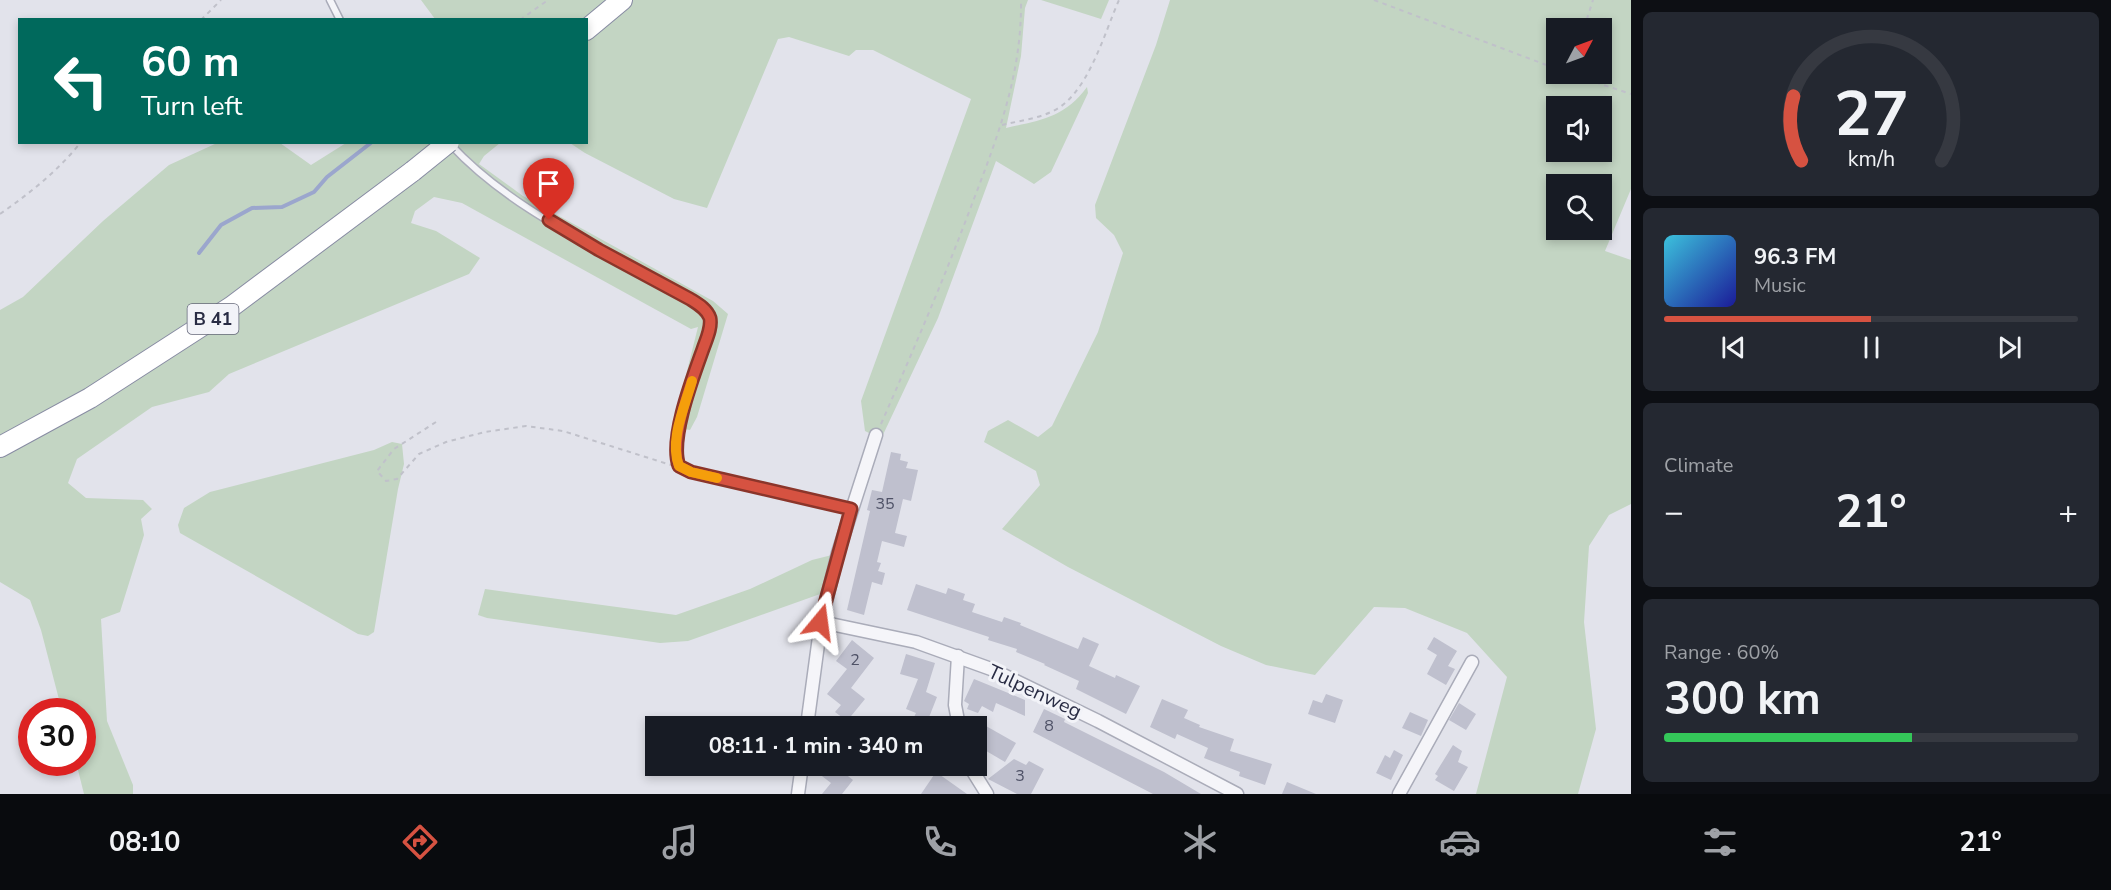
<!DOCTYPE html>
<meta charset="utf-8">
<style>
body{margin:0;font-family:"Nunito Sans",sans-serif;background:#242831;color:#f1f3f6;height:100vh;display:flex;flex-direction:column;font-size:22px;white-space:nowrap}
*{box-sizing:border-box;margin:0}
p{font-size:20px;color:#9ea1a6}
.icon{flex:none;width:33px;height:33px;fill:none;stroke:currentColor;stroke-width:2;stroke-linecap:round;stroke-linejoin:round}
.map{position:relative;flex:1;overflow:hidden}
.panel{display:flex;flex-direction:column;gap:12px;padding:12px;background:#0d0f14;width:480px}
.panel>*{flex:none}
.guide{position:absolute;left:18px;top:18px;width:570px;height:126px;border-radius:0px;box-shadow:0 3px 9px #0003;background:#00695c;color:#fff;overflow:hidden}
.needle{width:39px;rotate:49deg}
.tools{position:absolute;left:1546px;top:18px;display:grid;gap:12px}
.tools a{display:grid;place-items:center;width:66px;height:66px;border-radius:0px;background:#171b24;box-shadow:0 3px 9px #0003;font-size:30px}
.speed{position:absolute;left:18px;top:698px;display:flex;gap:12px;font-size:30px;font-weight:700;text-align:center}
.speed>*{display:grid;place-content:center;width:78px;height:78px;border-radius:50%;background:#171b24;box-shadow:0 3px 9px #0003;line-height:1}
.speed .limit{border:9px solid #d22;background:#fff;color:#111}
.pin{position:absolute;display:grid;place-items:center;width:51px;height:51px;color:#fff;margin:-62px -26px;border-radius:50% 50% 50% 0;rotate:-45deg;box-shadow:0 0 6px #0007}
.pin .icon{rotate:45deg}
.me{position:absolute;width:66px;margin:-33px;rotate:16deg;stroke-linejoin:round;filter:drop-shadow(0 0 4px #0008)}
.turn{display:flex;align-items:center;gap:21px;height:126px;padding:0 24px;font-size:27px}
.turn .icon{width:78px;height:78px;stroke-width:2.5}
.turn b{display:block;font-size:42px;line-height:51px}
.big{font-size:45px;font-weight:700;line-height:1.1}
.panel .tile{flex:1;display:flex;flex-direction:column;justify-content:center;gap:9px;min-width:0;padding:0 21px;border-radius:9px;background:#242831}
.panel .dial{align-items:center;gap:0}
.dial svg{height:156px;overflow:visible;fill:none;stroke:#363941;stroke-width:7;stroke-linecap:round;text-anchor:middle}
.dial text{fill:#f1f3f6;stroke:none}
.song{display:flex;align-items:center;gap:18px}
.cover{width:72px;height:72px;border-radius:9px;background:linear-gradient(135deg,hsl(190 70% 55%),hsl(240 70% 35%))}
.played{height:6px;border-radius:3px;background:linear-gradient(90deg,#d65241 50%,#363941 50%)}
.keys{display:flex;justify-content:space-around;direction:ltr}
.heat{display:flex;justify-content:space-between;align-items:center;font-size:33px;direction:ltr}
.charge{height:9px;border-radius:4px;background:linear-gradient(90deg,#34c759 60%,#363941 0)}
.trip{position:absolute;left:645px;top:716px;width:342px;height:60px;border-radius:0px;background:#171b24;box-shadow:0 3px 9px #0003;font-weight:700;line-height:60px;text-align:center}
.tabs{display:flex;height:96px;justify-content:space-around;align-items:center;background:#090b0e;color:#9ea1a6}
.tabs .icon{width:42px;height:42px}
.tabs .current{color:#d65241}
.tabs b{font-size:27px;color:#f1f3f6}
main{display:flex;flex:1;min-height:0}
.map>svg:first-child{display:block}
.green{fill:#c3d5c3;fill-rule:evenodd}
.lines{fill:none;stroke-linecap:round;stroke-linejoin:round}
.stream{stroke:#9ba6cd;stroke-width:4}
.building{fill:#bfc0ce}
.service-casing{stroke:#aaacb9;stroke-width:9}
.minor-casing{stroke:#aaacb9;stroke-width:15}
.trunk-casing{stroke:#888ca3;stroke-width:22}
.path{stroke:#c0c1ca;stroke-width:2;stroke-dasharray:4.5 4.5;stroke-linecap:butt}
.service{stroke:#f5f5f9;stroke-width:6}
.minor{stroke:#f5f5f9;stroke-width:12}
.trunk{stroke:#fff;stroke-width:20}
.trunk-bridge-casing{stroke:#888ca3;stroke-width:22;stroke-linecap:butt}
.trunk-bridge{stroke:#fff;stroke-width:20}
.route-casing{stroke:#8b352a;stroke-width:15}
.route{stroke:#d65241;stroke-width:10}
.slow{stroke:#f59e0b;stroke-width:10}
.labels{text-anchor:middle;stroke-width:6;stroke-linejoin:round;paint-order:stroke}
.number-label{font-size:16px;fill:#4e5166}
.shield{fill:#f2f3f8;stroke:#65687a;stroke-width:1.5}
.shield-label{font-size:18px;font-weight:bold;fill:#292c44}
.street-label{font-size:20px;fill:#292c44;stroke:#f2f3f8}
</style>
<main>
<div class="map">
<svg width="1631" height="794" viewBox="0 0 1631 794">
<rect width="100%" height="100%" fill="#e2e3eb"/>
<g class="green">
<path d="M421,0H1028L1025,8L1021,56L1006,128C1041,120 1064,118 1087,87L1088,93L1051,172L1034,184L996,161L938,318L881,439L865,431L861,401L971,99L873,50H856L849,56L789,37L778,39L707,208L674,199L585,153L570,143L586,142V20L435,19Z"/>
<polygon points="1041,0 1109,0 1101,19"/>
<path d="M1170,0H1631V189L1605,251L1631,260V504L1609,515L1589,546L1584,622L1596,729L1578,794H1476L1507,677L1467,633L1405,608L1374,607L1315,675L1266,665L1221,646L1068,567L1002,529L1040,485L1036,471L984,442L988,431L1008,420L1038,437L1052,426L1098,332L1123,253L1114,235L1096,218L1095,205L1156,45ZM1557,28H1602V74H1557ZM1557,106H1602V152H1557ZM1557,184H1602V230H1557Z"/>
<polygon points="217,143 280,143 311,165 346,143 500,143 484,156 479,164 523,196 713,301 728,314 697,417 690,430 673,427 698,327 691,329 462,203 434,197 415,211 411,223 436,231 480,258 469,274 229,374 209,392 152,407 77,459 68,483 86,498 143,500 152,509 141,519 144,535 120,612 101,619 107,721 133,785 133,794 84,794 76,762 82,762 82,711 62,711 41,630 30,600 0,582 0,310 23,297 103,221 169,165"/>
<polygon points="392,442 402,444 404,464 398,489 374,632 368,636 358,634 180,533 178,525 184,508 210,492 374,450"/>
<polygon points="832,555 823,593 688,641 660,643 487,618 478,615 485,589 676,615 750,589 812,560"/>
</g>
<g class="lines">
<polyline class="stream" points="199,253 221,225 252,208 282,207 314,192 327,177 372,142"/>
</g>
<g class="building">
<polygon points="891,452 901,454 900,460 908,462 906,468 918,470 911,501 903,499 895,533 907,536 904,547 882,541 877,562 881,563 878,571 885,573 882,585 872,582 864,615 847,610 870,511 867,510 872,490 882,492"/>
<polygon points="916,584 946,594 948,588 965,594 963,600 975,604 972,612 1002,622 1004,617 1021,623 1020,625 1078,649 1083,637 1099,644 1089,666 1115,678 1116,675 1140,686 1126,714 1076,689 1079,681 1044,665 1045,664 1016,652 1017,649 988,640 989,637 907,610"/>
<polygon points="1434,637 1457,651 1448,666 1455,669 1446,685 1427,674 1437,655 1427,649"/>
<polygon points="852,640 874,658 851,688 865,699 847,721 835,712 841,705 827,694 847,669 836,661"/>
<polygon points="906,654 935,663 926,692 937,697 926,725 913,719 916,713 906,709 918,679 900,674"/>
<polygon points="974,679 1025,700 1025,716 996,703 993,712 982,706 978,713 967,709 969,704 964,701"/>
<polygon points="1326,694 1343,700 1335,723 1308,714 1313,700 1322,703"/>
<polygon points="1162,699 1188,710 1184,718 1200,725 1199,727 1234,739 1230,751 1272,764 1265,785 1239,776 1240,772 1204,758 1208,748 1177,734 1175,739 1150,727"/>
<polygon points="1459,703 1476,714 1466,730 1449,720"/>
<polygon points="1044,709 1065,719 1064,722 1164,772 1201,794 1153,794 1033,732"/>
<polygon points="1410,712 1428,720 1421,736 1402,728"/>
<polygon points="986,726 1016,743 1005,762 976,745"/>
<polygon points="1453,745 1462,751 1458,762 1468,767 1454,791 1435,780 1438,776 1435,774"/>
<polygon points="1394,750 1403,755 1391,780 1376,773 1385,755 1390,758"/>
<polygon points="1014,759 1026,765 1029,761 1044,769 1031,794 1017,794 988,779"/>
<polygon points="824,765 834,765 853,780 842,794 822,794 831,783 818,773"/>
<polygon points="936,772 967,794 921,794"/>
<polygon points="1287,782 1316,794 1282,794"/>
</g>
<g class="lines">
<g class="service-casing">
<g id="service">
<polyline points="330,0 340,20"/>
<path d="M451,145C501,199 570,234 634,269C657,281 681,292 703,307C705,311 709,315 710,319C712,329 706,341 702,350C693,377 669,440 679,466L691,472L851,509"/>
</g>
</g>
<g class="minor-casing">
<g id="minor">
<polyline points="821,622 916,642 991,669 1098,721 1237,794"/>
<polyline points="958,656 955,705 959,726"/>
<polyline points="807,726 821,622 838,553 876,435"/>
<polyline points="969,765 987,794"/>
<polyline points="798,794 802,765"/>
<polyline points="1399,794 1472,662"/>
</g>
</g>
<g class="trunk-casing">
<g id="trunk">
<polyline points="586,30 622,0"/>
<polyline points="0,447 90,398 231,307 413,171"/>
</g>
</g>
<g class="path">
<polyline points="1374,0 1557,69"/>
<polyline points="201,20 221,0"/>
<polyline points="520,20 548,0"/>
<polyline points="1584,28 1593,0"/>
<polyline points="1570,74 1631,94"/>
<path d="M1002,125C1018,121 1036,119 1051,112C1087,97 1104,34 1119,0"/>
<path d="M0,214C30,193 58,171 81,142"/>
<polyline points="436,422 394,449 377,471 386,481 397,479 419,454 446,442 485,432 526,426 563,431 671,465"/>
<path d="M881,424C913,351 944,279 972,204C998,136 1022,74 1021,0"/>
</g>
<use href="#service" class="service"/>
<use href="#minor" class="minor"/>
<use href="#trunk" class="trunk"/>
<g class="trunk-bridge-casing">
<polyline id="trunk-bridge" points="413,171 449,142"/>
</g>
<use href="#trunk-bridge" class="trunk-bridge"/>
</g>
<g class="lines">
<g class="route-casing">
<path id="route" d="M549,220L599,250L690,299C698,304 707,309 710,318C712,328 706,340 703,349C693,377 669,439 679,466L691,472L851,509L820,622"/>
</g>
<use href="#route" class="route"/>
<path class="slow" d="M692,381C685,406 669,440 679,466L691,472L717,478"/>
</g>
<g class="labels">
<g class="number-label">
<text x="885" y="509">35</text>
<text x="855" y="665">2</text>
<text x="1049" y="731">8</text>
<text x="1020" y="781">3</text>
</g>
<rect class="shield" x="187.5" y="304" width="51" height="30" rx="4.5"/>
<g class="shield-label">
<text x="213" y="325">B 41</text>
</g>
<g class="street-label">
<text transform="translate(1035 691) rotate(25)" y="7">Tulpenweg</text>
</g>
</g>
</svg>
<div class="tools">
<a><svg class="needle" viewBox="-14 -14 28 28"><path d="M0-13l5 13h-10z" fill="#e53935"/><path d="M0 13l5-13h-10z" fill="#9ea1a6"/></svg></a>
<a><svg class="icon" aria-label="sound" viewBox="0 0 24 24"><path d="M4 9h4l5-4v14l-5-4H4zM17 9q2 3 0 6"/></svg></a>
<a><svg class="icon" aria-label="search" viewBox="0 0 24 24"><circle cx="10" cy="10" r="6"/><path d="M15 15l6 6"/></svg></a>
</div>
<div class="speed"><div class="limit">30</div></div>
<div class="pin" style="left:549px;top:220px;background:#d93025"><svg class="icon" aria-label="arrive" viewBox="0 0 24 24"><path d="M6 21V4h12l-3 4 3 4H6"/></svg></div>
<svg class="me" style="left:820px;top:622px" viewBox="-20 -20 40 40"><path d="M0-17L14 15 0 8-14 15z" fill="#d65241" stroke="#fff" stroke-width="4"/></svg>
<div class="trip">08:11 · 1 min · 340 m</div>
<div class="guide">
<div class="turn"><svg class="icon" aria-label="left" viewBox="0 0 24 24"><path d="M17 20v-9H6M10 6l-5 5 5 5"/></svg><div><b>60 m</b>Turn left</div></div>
</div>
</div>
<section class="panel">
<div class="tile dial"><svg viewBox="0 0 100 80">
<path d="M14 69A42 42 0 1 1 86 69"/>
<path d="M14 69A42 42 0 0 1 10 36" stroke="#d65241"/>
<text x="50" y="56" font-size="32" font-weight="700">27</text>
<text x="50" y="72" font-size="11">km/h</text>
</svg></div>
<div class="tile">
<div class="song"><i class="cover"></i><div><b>96.3 FM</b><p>Music</p></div></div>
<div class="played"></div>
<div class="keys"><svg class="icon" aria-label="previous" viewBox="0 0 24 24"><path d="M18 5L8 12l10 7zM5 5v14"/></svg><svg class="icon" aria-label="pause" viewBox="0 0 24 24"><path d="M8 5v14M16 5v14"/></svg><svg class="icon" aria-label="next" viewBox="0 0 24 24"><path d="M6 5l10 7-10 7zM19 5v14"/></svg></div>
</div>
<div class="tile"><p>Climate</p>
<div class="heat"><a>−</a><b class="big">21°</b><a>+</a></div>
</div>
<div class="tile"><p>Range · 60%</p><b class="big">300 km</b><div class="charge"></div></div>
</section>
</main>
<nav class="tabs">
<b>08:10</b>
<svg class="icon current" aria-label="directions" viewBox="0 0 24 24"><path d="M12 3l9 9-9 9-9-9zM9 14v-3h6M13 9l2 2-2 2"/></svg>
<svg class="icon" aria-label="music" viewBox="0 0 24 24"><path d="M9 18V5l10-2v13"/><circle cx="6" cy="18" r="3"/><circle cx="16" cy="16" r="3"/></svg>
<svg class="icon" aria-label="phone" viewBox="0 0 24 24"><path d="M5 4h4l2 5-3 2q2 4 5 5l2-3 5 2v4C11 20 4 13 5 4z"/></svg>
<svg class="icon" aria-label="climate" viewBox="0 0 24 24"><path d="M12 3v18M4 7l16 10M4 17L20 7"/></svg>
<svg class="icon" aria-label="car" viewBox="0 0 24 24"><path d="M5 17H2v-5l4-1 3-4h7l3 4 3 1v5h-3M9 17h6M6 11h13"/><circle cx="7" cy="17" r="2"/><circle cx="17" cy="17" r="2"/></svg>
<svg class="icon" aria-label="filters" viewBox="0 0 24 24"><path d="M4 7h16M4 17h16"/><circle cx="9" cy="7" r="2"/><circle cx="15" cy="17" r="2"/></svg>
<b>21°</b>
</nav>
